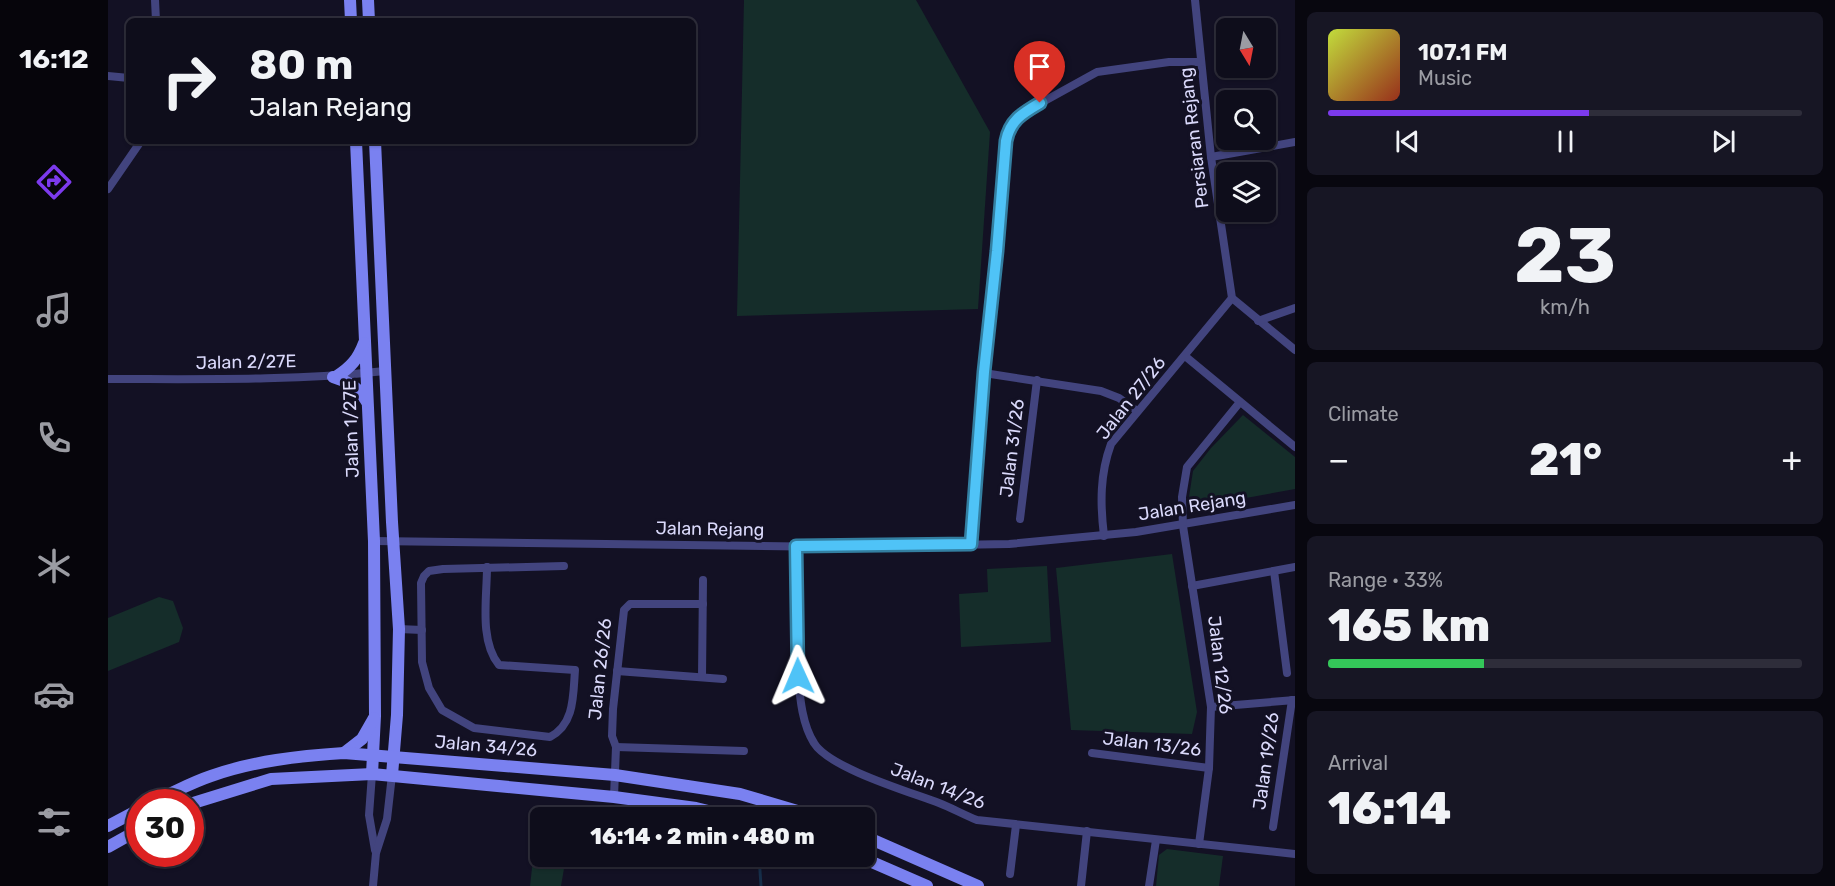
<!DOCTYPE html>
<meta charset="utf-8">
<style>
body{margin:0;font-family:Rubik,sans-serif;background:#171624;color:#f1f3f6;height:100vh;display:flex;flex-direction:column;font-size:22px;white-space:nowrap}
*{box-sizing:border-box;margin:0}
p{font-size:20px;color:#9b9ca3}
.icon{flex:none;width:33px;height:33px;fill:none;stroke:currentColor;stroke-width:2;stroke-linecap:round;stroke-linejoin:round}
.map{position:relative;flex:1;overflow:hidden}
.details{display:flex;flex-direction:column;gap:12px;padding:12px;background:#08070f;width:540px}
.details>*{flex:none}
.banner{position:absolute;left:18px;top:18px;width:570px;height:126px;border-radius:9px;box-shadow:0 2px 4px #0004,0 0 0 2px #2e2d3a;background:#0e0d1b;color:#f1f3f6;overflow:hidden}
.needle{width:39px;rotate:170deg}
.controls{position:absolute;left:1108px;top:18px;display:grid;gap:12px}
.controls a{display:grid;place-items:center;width:60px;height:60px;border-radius:9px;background:#0e0d1b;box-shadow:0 2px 4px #0004,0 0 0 2px #2e2d3a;font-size:30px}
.speed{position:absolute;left:18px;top:789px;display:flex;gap:12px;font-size:30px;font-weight:700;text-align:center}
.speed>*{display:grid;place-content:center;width:78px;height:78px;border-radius:50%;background:#0e0d1b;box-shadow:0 2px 4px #0004,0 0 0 2px #2e2d3a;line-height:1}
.speed .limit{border:9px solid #d22;background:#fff;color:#111}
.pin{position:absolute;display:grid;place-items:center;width:51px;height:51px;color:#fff;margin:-62px -26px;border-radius:50% 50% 50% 0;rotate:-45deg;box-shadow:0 0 6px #0007}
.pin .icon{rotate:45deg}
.me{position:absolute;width:66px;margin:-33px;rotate:359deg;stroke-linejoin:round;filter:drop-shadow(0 0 4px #0008)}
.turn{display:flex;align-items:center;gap:21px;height:126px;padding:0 24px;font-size:27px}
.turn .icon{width:78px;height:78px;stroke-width:2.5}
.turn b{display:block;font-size:42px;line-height:51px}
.big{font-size:45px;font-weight:800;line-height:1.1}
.details .card{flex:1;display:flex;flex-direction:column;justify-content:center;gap:9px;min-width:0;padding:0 21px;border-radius:9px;background:#171624}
.details .dial{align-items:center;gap:0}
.dial b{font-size:78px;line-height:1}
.song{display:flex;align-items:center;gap:18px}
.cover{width:72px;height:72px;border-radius:9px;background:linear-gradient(135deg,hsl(70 70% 55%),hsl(10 70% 35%))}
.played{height:6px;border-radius:3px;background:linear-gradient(90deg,#7c3aed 55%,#2e2d3a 55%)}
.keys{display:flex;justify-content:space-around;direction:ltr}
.heat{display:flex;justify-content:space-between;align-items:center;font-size:33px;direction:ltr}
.charge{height:9px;border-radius:4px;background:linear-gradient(90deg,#34c759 33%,#2e2d3a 0)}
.trip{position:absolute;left:422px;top:807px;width:345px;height:60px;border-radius:9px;background:#0e0d1b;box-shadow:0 2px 4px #0004,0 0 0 2px #2e2d3a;font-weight:800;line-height:60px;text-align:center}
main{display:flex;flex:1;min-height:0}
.tab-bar{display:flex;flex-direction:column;width:108px;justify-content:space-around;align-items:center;background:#06050b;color:#9b9ca3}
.tab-bar .icon{width:42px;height:42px}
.tab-bar .selected{color:#7c3aed}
.tab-bar b{font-size:27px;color:#f1f3f6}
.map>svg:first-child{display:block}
.green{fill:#152d2a}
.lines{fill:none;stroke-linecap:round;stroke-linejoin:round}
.stream{stroke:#162e49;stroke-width:3}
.street{stroke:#42447e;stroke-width:8}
.secondary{stroke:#7a81f0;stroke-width:12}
.route-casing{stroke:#337fa1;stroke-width:15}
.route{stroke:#4fc3f7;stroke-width:10}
.labels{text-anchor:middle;stroke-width:6;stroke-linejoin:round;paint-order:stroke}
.street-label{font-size:18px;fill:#dad9fb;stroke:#131124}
</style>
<main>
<nav class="tab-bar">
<b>16:12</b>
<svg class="icon selected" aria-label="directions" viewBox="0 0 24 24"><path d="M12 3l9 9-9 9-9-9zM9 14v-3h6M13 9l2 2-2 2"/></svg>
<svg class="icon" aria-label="music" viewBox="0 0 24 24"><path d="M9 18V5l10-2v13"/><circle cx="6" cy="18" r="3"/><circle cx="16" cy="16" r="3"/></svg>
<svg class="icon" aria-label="phone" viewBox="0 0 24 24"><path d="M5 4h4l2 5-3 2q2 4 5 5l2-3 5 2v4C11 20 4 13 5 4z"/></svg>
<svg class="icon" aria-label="climate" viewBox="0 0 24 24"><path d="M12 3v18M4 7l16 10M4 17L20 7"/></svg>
<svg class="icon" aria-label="car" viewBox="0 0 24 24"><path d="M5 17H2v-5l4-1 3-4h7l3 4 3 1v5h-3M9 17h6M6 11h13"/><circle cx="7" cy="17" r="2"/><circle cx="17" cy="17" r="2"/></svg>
<svg class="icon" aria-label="filters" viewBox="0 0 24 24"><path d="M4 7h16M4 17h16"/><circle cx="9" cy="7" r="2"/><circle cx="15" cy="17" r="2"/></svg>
</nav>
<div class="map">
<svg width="1187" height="886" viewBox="0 0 1187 886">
<rect width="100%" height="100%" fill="#131124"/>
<g class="green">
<polygon points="636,0 808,0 882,132 870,309 629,316"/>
<polygon points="1135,415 1187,457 1187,489 1089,507 1081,497 1085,471 1103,448"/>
<polygon points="1064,554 1089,712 1084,734 963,730 948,568"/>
<polygon points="939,566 943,642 853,647 851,594 880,592 879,569"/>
<polygon points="51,597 65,601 75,628 71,642 0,671 0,618"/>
<polygon points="430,814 464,815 464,817 432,818 432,856 458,857 453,886 422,886"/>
<polygon points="1059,849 1115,856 1111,886 1048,886 1051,855"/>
</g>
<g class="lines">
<polyline class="stream" points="651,856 653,886"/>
<g class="street">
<polyline points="47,0 48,21"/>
<polyline points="1087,0 1103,157 1124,298 1187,350"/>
<polyline points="0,76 21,78"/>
<polyline points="1103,157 1187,142"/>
<polyline points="0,189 33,141"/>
<polyline points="1150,321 1187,308"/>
<polyline points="1077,356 1187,447"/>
<polyline points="876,373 993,391 1011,398 1029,411"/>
<path d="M0,379C92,379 185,381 277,371"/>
<polyline points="912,519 929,380"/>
<path d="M996,536C992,503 992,474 1003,444L1124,298"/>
<polyline points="266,541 729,547 901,544 1028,532 1187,505"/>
<polyline points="863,544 876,373 889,251 898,141 902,126 913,114 989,72 1061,62 1093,62"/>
<path d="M688,546L690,676C692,698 694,724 706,743C721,768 802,792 831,803C844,808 856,815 869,820L1187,854"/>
<path d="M379,567C379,597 371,641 391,665L467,670C465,695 467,724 442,737L366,728L334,710L321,688L314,662L313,583L316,576L321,571L335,569L456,566"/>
<polyline points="1166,571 1179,673"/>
<polyline points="1084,586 1187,567"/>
<polyline points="291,629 314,630"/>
<polyline points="509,671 615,679"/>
<polyline points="594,677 595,580"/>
<polyline points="1103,707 1187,700"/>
<polyline points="508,747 636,751"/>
<polyline points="984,753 1101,768"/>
<polyline points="264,774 261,815 267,850"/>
<polyline points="506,797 508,747 504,736 505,709 516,610 522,604 595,604"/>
<polyline points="1165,827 1184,700"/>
<polyline points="1091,844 1101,768 1103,707 1075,526 1074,497 1079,467 1132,402"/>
<polyline points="902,874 908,825"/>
<polyline points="265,886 268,853 279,819 284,775"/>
<polyline points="973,886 979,831"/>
<polyline points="1041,886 1048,840"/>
</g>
<g class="secondary">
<polyline points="242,0 243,21"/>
<polyline points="260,0 261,21"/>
<polyline points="248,141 266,541 267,716 264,774"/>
<polyline points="267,141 284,522 291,629 289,715 284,775"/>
<path d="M229,376C243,367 250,359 256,343"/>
<path d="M225,377C241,382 250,387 259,402"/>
<polyline points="236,753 254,739 266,718"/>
<path d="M43,802C63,794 82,783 103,776C145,761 191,756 236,753L507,775L632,794L713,818"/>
<polyline points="82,804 163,779 264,774 506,797 588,808 629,818"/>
<polyline points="0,826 32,809"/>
<polyline points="756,836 870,886"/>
<polyline points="0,847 32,829"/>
<polyline points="750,856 819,886"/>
</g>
</g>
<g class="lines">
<g class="route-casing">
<path id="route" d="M690,676L688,546L863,544L876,372L889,251L898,141C902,120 915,113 932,103"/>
</g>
<use href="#route" class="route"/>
</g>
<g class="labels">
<g class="street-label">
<text transform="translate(1086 138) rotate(-97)" y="6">Persiaran Rejang</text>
<text transform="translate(138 362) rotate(-1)" y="6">Jalan 2/27E</text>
<text transform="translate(1023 398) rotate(-52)" y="6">Jalan 27/26</text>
<text transform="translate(243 429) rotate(-92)" y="6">Jalan 1/27E</text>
<text transform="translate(904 448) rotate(-83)" y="6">Jalan 31/26</text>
<text transform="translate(1084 506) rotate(-9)" y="6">Jalan Rejang</text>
<text transform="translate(602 529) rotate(1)" y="6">Jalan Rejang</text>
<text transform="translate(1112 665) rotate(83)" y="6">Jalan 12/26</text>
<text transform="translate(492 669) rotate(-84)" y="6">Jalan 26/26</text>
<text transform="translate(1044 744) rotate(7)" y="6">Jalan 13/26</text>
<text transform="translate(378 746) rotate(5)" y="6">Jalan 34/26</text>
<text transform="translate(1158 761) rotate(-82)" y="6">Jalan 19/26</text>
<text transform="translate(830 786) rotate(21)" y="6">Jalan 14/26</text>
</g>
</g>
</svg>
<div class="controls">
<a><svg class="needle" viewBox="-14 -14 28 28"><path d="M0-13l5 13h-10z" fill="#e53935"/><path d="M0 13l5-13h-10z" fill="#9b9ca3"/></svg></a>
<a><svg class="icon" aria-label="search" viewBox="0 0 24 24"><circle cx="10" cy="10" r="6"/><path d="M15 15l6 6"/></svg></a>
<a><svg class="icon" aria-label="layers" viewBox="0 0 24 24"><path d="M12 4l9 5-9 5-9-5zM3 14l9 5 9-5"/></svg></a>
</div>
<div class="speed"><div class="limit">30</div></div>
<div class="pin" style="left:932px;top:103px;background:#d93025"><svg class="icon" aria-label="arrive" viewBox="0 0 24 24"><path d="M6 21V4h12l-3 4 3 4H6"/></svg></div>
<svg class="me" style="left:690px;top:676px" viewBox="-20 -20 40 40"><path d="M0-17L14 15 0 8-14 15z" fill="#4fc3f7" stroke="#fff" stroke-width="4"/></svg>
<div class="trip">16:14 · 2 min · 480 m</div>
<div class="banner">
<div class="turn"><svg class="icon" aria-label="right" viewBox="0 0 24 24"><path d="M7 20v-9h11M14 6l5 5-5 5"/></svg><div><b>80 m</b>Jalan Rejang</div></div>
</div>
</div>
<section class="details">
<div class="card">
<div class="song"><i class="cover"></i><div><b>107.1 FM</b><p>Music</p></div></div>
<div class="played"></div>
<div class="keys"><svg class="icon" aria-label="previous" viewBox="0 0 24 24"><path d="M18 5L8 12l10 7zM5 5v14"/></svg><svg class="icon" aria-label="pause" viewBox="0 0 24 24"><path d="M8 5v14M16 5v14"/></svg><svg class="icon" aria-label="next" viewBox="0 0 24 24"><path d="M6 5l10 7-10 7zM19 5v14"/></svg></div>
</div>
<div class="card dial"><b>23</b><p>km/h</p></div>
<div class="card"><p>Climate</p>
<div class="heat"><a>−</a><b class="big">21°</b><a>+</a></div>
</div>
<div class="card"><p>Range · 33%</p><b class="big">165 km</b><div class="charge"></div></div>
<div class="card"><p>Arrival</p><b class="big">16:14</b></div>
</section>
</main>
